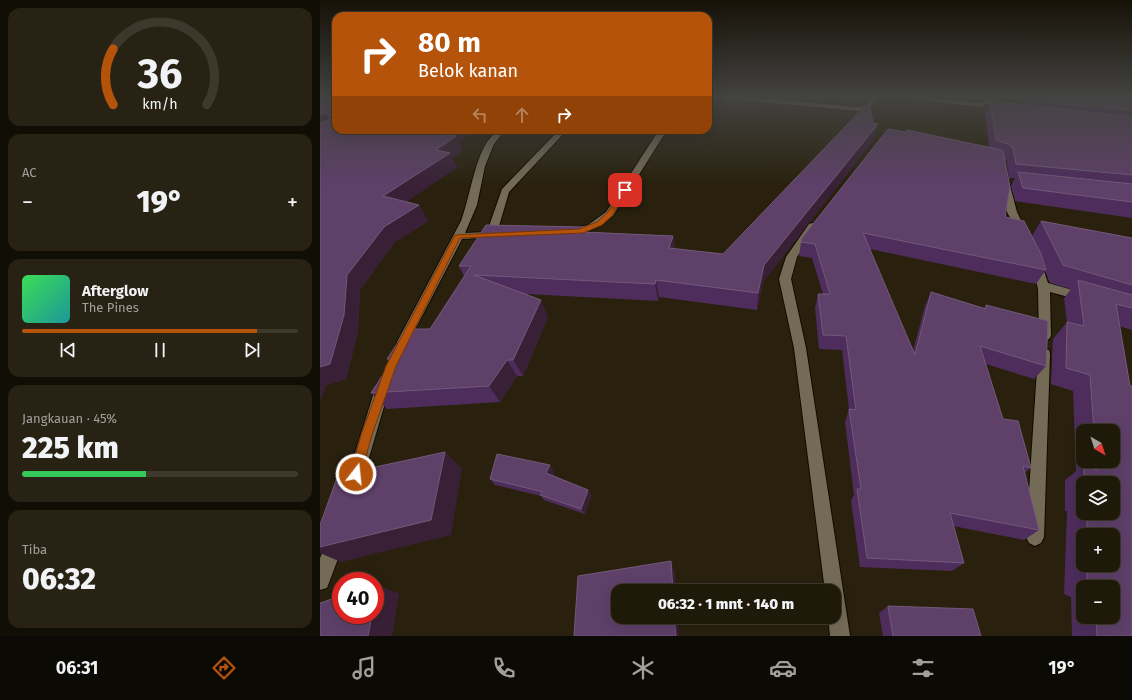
<!DOCTYPE html>
<html lang="id">
<meta charset="utf-8">
<style>
body{margin:0;font-family:"Fira Sans",sans-serif;background:#272213;color:#f1f3f6;height:100vh;display:flex;flex-direction:column;font-size:15px;white-space:nowrap}
*{box-sizing:border-box;margin:0}
p{font-size:13px;color:#a1a09c}
.icon{flex:none;width:22px;height:22px;fill:none;stroke:currentColor;stroke-width:2;stroke-linecap:round;stroke-linejoin:round}
.map{position:relative;flex:1;overflow:hidden}
.details{display:flex;flex-direction:column;gap:8px;padding:8px;background:#110e06;width:320px}
.details>*{flex:none}
.top-card{position:absolute;left:12px;top:12px;width:380px;height:122px;border-radius:12px;box-shadow:0 4px 16px #0002,0 0 0 1px #3c382b;background:#b45309;color:#fff;overflow:hidden}
.needle{width:26px;rotate:141deg}
.tools{position:absolute;left:756px;top:424px;display:grid;gap:8px}
.tools a{display:grid;place-items:center;width:44px;height:44px;border-radius:8px;background:#1f190a;box-shadow:0 4px 16px #0002,0 0 0 1px #3c382b;font-size:20px}
.speed{position:absolute;left:12px;top:572px;display:flex;gap:8px;font-size:20px;font-weight:700;text-align:center}
.speed>*{display:grid;place-content:center;width:52px;height:52px;border-radius:50%;background:#1f190a;box-shadow:0 4px 16px #0002,0 0 0 1px #3c382b;line-height:1}
.speed .limit{border:6px solid #d22;background:#fff;color:#111}
.pin{position:absolute;display:grid;place-items:center;width:34px;height:34px;color:#fff;margin:-17px;border-radius:8px;box-shadow:0 2px 6px #0006}
.me{position:absolute;width:44px;margin:-22px;rotate:16deg;stroke-linejoin:round;filter:drop-shadow(0 0 3px #0008)}
.turn{display:flex;align-items:center;gap:14px;height:84px;padding:0 20px;font-size:18px}
.turn .icon{width:52px;height:52px;stroke-width:2.5}
.turn b{display:block;font-size:28px;line-height:34px}
.lanes{display:flex;align-items:center;height:38px;padding:0 20px;background:#0003;justify-content:center;gap:20px;direction:ltr}
.lanes .off{opacity:.35}
.big{font-size:30px;font-weight:800;line-height:1.1}
.details .tile{flex:1;display:flex;flex-direction:column;justify-content:center;gap:6px;min-width:0;padding:0 14px;border-radius:12px;background:#272213}
.details .dial{align-items:center;gap:0}
.dial svg{height:104px;overflow:visible;fill:none;stroke:#3c382b;stroke-width:7;stroke-linecap:round;text-anchor:middle}
.dial text{fill:#f1f3f6;stroke:none}
.song{display:flex;align-items:center;gap:12px}
.cover{width:48px;height:48px;border-radius:6px;background:linear-gradient(135deg,hsl(130 70% 55%),hsl(180 70% 35%))}
.played{height:4px;border-radius:2px;background:linear-gradient(90deg,#b45309 85%,#3c382b 85%)}
.keys{display:flex;justify-content:space-around;direction:ltr}
.heat{display:flex;justify-content:space-between;align-items:center;font-size:22px;direction:ltr}
.charge{height:6px;border-radius:3px;background:linear-gradient(90deg,#34c759 45%,#3c382b 0)}
.trip{position:absolute;left:291px;top:584px;width:230px;height:40px;border-radius:12px;background:#1f190a;box-shadow:0 4px 16px #0002,0 0 0 1px #3c382b;font-weight:800;line-height:40px;text-align:center}
.tab-bar{display:flex;height:64px;justify-content:space-around;align-items:center;background:#0c0a04;color:#a1a09c}
.tab-bar .icon{width:28px;height:28px}
.tab-bar .current{color:#b45309}
.tab-bar b{font-size:18px;color:#f1f3f6}
main{display:flex;flex:1;min-height:0}
.map>svg:first-child{display:block}
.lines{fill:none;stroke-linecap:round;stroke-linejoin:round}
.minor-casing{stroke:#110a00;stroke-width:2}
.minor{fill:#746b57;fill-rule:evenodd}
.wall{fill:#4e2d5c;fill-rule:evenodd}
.shaded-wall{fill:#392037}
.building{fill:#5e4069;stroke:#735979}
.route{fill:#b45309;stroke:#753606}
</style>
<main>
<section class="details">
<div class="tile dial"><svg viewBox="0 0 100 80">
<path d="M14 69A42 42 0 1 1 86 69"/>
<path d="M14 69A42 42 0 0 1 14 26" stroke="#b45309"/>
<text x="50" y="56" font-size="32" font-weight="700">36</text>
<text x="50" y="72" font-size="11">km/h</text>
</svg></div>
<div class="tile"><p>AC</p>
<div class="heat"><a>−</a><b class="big">19°</b><a>+</a></div>
</div>
<div class="tile">
<div class="song"><i class="cover"></i><div><b>Afterglow</b><p>The Pines</p></div></div>
<div class="played"></div>
<div class="keys"><svg class="icon" aria-label="previous" viewBox="0 0 24 24"><path d="M18 5L8 12l10 7zM5 5v14"/></svg><svg class="icon" aria-label="pause" viewBox="0 0 24 24"><path d="M8 5v14M16 5v14"/></svg><svg class="icon" aria-label="next" viewBox="0 0 24 24"><path d="M6 5l10 7-10 7zM19 5v14"/></svg></div>
</div>
<div class="tile"><p>Jangkauan · 45%</p><b class="big">225 km</b><div class="charge"></div></div>
<div class="tile"><p>Tiba</p><b class="big">06:32</b></div>
</section>
<div class="map">
<svg width="812" height="636" viewBox="0 0 812 636">
<rect width="100%" height="100%" fill="#29210e"/>
<g class="lines">
<g class="minor-casing">
<g id="minor">
<polygon points="404,97 432,97 538,107 545,106 551,97 557,97 549,108 538,111 407,99"/>
<polygon points="588,97 610,97 659,103 665,101 666,97 672,97 670,103 660,107 591,99"/>
<path d="M177,130H185L174,144L165,166L157,205L145,233L167,232L182,189L239,130H247L189,192L177,233L179,235L178,237L142,239L87,345L83,347L79,345L77,342L141,221C150,197 154,162 167,142C170,138 174,134 177,130Z"/>
<polygon points="339,130 347,130 293,216 279,226 269,231 255,234 246,234 244,232 246,230 268,225 286,212"/>
<polygon points="685,179 689,182 697,212 707,233 705,235 699,235 687,212 681,182"/>
<polygon points="492,223 497,226 477,257 471,279 486,348 530,636 510,636 508,617 514,617 514,591 505,591 474,348 459,279 466,257 489,224"/>
<polygon points="716,259 721,262 728,283 767,294 769,297 767,300 763,301 730,292 731,336 729,339 725,341 721,339 719,336 718,289 711,262"/>
<polygon points="724,349 729,350 730,354 724,537 721,543 715,546 709,543 706,537 718,354 719,350"/>
<polygon points="63,380 68,382 70,386 41,485 39,491 33,493 27,491 25,485 56,386 58,382"/>
<polygon points="15,534 21,537 24,543 7,588 0,590 0,558 9,537"/>
</g>
</g>
<use href="#minor" class="minor"/>
</g>
<g class="wall">
<polygon points="0,97 139,142 143,150 132,158 137,167 86,202 99,205 108,221 75,242 40,290 38,331 26,379 6,385 0,400"/>
<polygon points="493,97 544,97 543,101"/>
<path d="M700,97H812V218L695,201L691,186L695,178H689L687,161L684,159L685,217L712,236L721,221L812,238V330L799,326L812,636H752L751,597L744,594L747,511H745V480L756,471L753,391L731,384L733,339L747,322L744,298L751,289L730,283L725,271L716,284L550,249L593,351L605,306L611,292L664,308L666,305L726,366L714,379L666,364L683,419L711,468L704,473L719,530L704,540L633,526L644,563L632,571L540,567L531,500L534,495L525,422L529,409L522,350L499,349L495,308L498,294H503L492,258L479,256L481,242L669,147L665,113L670,101L704,105ZM763,431H793V461H763ZM763,483H793V513H763ZM763,535H793V565H763ZM763,587H793V617H763Z"/>
<polygon points="554,139 443,282 437,310 339,297 338,301 207,294 228,317 203,376 197,376 180,402 67,409 51,393 70,363 67,359 110,329 144,276 139,266 265,232 353,236 355,249 403,254"/>
<polygon points="234,472 232,475 268,490 271,495 265,514 224,500 221,496 175,485 170,479"/>
<polygon points="568,606 661,636 563,636 559,613"/>
</g>
<g class="shaded-wall">
<polygon points="5,113 13,127 0,133 0,115"/>
<polygon points="558,124 554,139 443,282 437,310 438,293 444,265"/>
<polygon points="131,130 156,130 139,142 143,150 132,158 137,167 73,211 63,196 116,150 124,135"/>
<polygon points="99,205 108,221 75,242 40,290 38,331 26,379 6,385 0,400 0,367 27,275 64,227"/>
<polygon points="264,227 269,244 262,232"/>
<polygon points="353,236 355,253 349,248"/>
<polygon points="336,280 339,297 338,301 335,284"/>
<polygon points="221,300 228,317 203,376 193,360"/>
<polygon points="187,360 197,376 180,402 169,386"/>
<polygon points="125,452 142,469 131,535 21,562 0,553 0,547"/>
<polygon points="230,465 234,472 230,479 226,473"/>
<polygon points="268,490 271,495 265,514 261,509"/>
<polygon points="351,561 355,573 356,591 353,591"/>
<polygon points="58,585 79,594 72,636 48,636 52,615 55,615 55,600"/>
<polygon points="354,617 358,617 359,636 356,636"/>
</g>
<g class="building">
<polygon points="0,97 16,97 16,130 131,130 124,135 136,136 116,150 130,153 63,196 99,205 64,227 27,275 24,315 10,364 0,367 0,123 13,118 14,116 5,113 0,115"/>
<polygon points="712,97 812,97 812,110 714,101"/>
<polygon points="670,101 812,117 812,175 696,164 693,148 688,144 676,140"/>
<polygon points="549,102 553,123 558,124 444,265 438,293 336,280 335,284 154,275 221,300 193,360 187,360 169,386 51,393 73,359 67,359 87,329 110,329 151,266 139,266 166,225 264,227 262,232 353,236 349,248 403,254"/>
<polygon points="568,129 586,132 587,130 677,149 683,151 690,187 685,217 704,221 721,254 726,270 543,233 595,355 611,292 666,309 666,305 728,321 726,366 660,346 683,419 698,421 711,468 703,466 719,530 630,513 644,563 547,558 537,489 541,489 529,409 536,410 526,336 503,335 498,294 510,294 495,244 481,242 482,238"/>
<polygon points="698,172 812,184 812,202 703,188"/>
<polygon points="721,221 812,238 812,285 743,265"/>
<polygon points="758,280 812,295 812,308 796,304 810,386 812,386 812,636 777,636 776,617 793,617 793,587 773,587 767,584 767,565 793,565 793,535 767,535 767,513 793,513 793,483 764,483 764,466 777,470 776,461 793,461 793,431 774,431 770,375 746,368 747,322 764,326"/>
<polygon points="125,452 111,520 0,547 0,525 18,475"/>
<polygon points="177,454 230,465 226,473 268,490 261,509 220,495 223,492 170,479"/>
<polygon points="351,561 353,591 298,591 298,617 354,617 356,636 254,636 258,576"/>
<polygon points="58,585 55,600 55,586"/>
<polygon points="21,596 21,615 52,615 48,636 0,636 0,603"/>
<polygon points="568,606 653,609 661,636 573,636"/>
</g>
<linearGradient id="sky" x2="0" y2="1"><stop stop-color="#171208"/><stop offset="0.52" stop-color="#434341"/><stop offset="1" stop-color="#434341" stop-opacity="0"/></linearGradient>
<rect width="812" height="186" fill="url(#sky)"/>
<polygon class="route" points="305,188 308,190 292,216 282,225 263,233 140,238 76,366 52,435 40,478 36,480 32,478 30,474 41,435 66,366 135,235 259,229 277,222 287,213 303,189"/>
</svg>
<div class="tools">
<a><svg class="needle" viewBox="-14 -14 28 28"><path d="M0-13l5 13h-10z" fill="#e53935"/><path d="M0 13l5-13h-10z" fill="#a1a09c"/></svg></a>
<a><svg class="icon" aria-label="layers" viewBox="0 0 24 24"><path d="M12 4l9 5-9 5-9-5zM3 14l9 5 9-5"/></svg></a>
<a>+</a>
<a>−</a>
</div>
<div class="speed"><div class="limit">40</div></div>
<div class="pin" style="left:305px;top:190px;background:#d93025"><svg class="icon" aria-label="arrive" viewBox="0 0 24 24"><path d="M6 21V4h12l-3 4 3 4H6"/></svg></div>
<svg class="me" style="left:36px;top:474px" viewBox="-20 -20 40 40"><circle r="17" fill="#b45309" stroke="#fff" stroke-width="3"/><path d="M0-11L8 9 0 5-8 9z" fill="#fff"/></svg>
<div class="trip">06:32 · 1 mnt · 140 m</div>
<div class="top-card">
<div class="turn"><svg class="icon" aria-label="right" viewBox="0 0 24 24"><path d="M7 20v-9h11M14 6l5 5-5 5"/></svg><div><b>80 m</b>Belok kanan</div></div>
<div class="lanes"><svg class="icon off" aria-label="left" viewBox="0 0 24 24"><path d="M17 20v-9H6M10 6l-5 5 5 5"/></svg><svg class="icon off" aria-label="ahead" viewBox="0 0 24 24"><path d="M12 20V5M6 11l6-6 6 6"/></svg><svg class="icon" aria-label="right" viewBox="0 0 24 24"><path d="M7 20v-9h11M14 6l5 5-5 5"/></svg></div>
</div>
</div>
</main>
<nav class="tab-bar">
<b>06:31</b>
<svg class="icon current" aria-label="directions" viewBox="0 0 24 24"><path d="M12 3l9 9-9 9-9-9zM9 14v-3h6M13 9l2 2-2 2"/></svg>
<svg class="icon" aria-label="music" viewBox="0 0 24 24"><path d="M9 18V5l10-2v13"/><circle cx="6" cy="18" r="3"/><circle cx="16" cy="16" r="3"/></svg>
<svg class="icon" aria-label="phone" viewBox="0 0 24 24"><path d="M5 4h4l2 5-3 2q2 4 5 5l2-3 5 2v4C11 20 4 13 5 4z"/></svg>
<svg class="icon" aria-label="climate" viewBox="0 0 24 24"><path d="M12 3v18M4 7l16 10M4 17L20 7"/></svg>
<svg class="icon" aria-label="car" viewBox="0 0 24 24"><path d="M5 17H2v-5l4-1 3-4h7l3 4 3 1v5h-3M9 17h6M6 11h13"/><circle cx="7" cy="17" r="2"/><circle cx="17" cy="17" r="2"/></svg>
<svg class="icon" aria-label="filters" viewBox="0 0 24 24"><path d="M4 7h16M4 17h16"/><circle cx="9" cy="7" r="2"/><circle cx="15" cy="17" r="2"/></svg>
<b>19°</b>
</nav>
